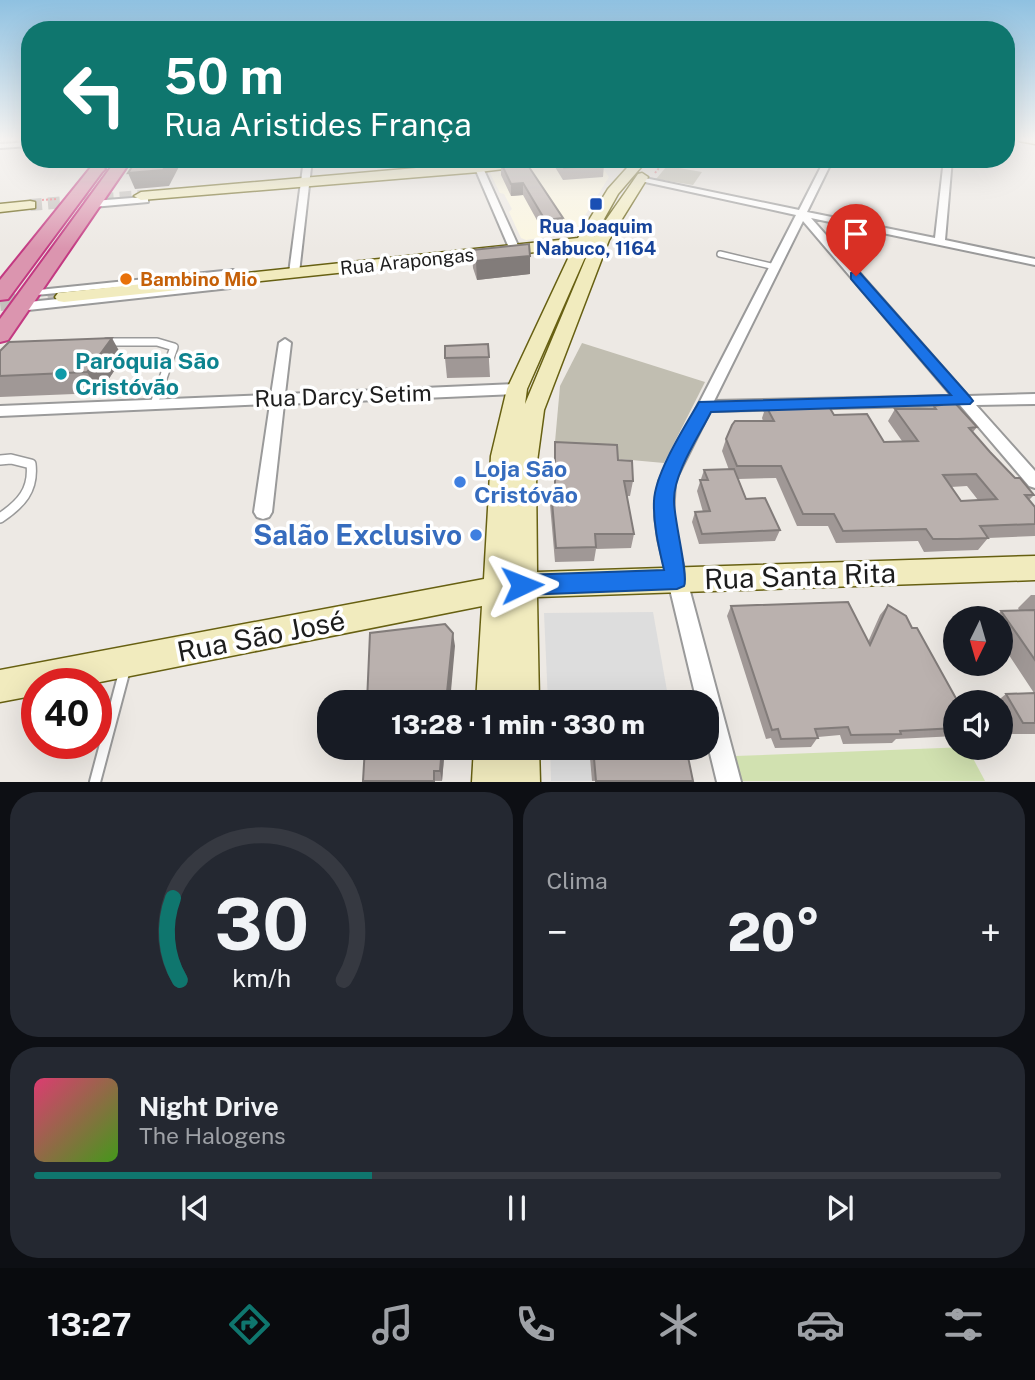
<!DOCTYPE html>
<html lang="pt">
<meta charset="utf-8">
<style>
body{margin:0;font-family:"Public Sans",sans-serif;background:#242831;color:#f1f3f6;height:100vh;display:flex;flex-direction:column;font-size:26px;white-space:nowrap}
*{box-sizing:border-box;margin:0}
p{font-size:23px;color:#9ea1a6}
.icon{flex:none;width:38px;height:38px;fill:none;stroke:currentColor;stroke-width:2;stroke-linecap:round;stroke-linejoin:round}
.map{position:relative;height:782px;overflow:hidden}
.panel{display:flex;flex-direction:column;gap:10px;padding:10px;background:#0d0f14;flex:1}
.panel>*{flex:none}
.hud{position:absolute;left:21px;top:21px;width:994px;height:147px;border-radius:28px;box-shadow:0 7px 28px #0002;background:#0f766e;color:#fff;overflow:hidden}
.needle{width:46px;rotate:185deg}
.buttons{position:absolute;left:943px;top:606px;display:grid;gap:14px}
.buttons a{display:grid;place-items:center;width:70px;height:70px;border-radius:50%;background:#171b24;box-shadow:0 7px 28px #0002;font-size:35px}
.speed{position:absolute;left:21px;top:668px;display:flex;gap:14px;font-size:35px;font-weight:700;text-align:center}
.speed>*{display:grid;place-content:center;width:91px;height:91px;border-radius:50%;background:#171b24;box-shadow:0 7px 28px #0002;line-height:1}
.speed .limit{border:10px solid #d22;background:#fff;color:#111}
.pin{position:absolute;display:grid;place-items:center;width:60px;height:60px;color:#fff;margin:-72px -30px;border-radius:50% 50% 50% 0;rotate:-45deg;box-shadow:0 0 7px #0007}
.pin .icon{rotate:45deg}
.me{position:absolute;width:77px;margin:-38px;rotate:88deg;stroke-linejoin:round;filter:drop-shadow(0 0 5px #0008)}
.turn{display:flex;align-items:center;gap:24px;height:147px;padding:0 28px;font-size:32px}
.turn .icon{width:91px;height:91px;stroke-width:2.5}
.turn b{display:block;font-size:49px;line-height:60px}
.big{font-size:52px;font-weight:800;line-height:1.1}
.panel .card{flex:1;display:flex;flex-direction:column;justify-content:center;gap:10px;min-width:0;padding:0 24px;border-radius:28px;background:#242831}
.panel .dial{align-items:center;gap:0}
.dial svg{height:182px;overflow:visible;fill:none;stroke:#363941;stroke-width:7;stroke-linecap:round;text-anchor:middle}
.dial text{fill:#f1f3f6;stroke:none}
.song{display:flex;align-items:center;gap:21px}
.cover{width:84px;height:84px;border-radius:10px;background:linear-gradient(135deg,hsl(340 70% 55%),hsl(100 70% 35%))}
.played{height:7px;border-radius:4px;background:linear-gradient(90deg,#0f766e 35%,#363941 35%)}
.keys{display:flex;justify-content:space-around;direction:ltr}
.heat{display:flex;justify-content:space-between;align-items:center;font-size:38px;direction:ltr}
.panel .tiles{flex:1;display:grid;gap:10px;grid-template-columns:1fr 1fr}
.card:last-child{grid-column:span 2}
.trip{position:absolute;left:317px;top:690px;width:402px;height:70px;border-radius:28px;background:#171b24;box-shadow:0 7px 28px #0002;font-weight:800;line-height:70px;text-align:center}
.menu{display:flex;height:112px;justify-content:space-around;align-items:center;background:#090b0e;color:#9ea1a6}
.menu .icon{width:49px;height:49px}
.menu .on{color:#0f766e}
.menu b{font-size:32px;color:#f1f3f6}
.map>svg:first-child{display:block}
.education{fill:#fbf6e0}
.construction{fill:#c1beb1}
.grass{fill:#d1e1b0}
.parking{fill:#ddd}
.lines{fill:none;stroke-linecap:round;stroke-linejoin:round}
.secondary-tunnel-far1{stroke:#c3c0bc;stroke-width:12;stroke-dasharray:12 6;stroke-linecap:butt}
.secondary-tunnel{stroke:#c3c0bc;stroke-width:16;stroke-dasharray:16 8;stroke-linecap:butt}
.lane-far3-casing{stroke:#9a9a9a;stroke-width:8}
.lane-far2-casing{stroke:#9a9a9a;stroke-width:10}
.lane-far1-casing{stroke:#9a9a9a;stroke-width:12}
.lane-casing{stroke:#9a9a9a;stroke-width:14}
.street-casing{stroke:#9a9a9a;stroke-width:4}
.secondary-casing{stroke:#676012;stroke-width:3}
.highway-casing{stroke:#c33982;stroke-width:4}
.path{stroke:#e87a83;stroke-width:2;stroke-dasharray:2 2;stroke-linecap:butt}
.lane-far3{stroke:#fff;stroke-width:5}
.lane-far2{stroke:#fff;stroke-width:7}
.lane-far1{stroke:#fff;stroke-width:9}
.lane{stroke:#fff;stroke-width:10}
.street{fill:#fff;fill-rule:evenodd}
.secondary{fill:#f1ebbe;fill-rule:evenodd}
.highway{fill:#db95af;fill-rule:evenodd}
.wall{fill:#a09896;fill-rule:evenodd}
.shaded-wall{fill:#827c7a}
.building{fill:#bab1ae;stroke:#827c7a;stroke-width:2;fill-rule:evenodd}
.route{fill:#1a73e8;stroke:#114b97;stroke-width:2}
.transit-dot{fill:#1a4fb4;stroke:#fff;stroke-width:2.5}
.food-dot{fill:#e8710a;stroke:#fff;stroke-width:2.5}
.culture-dot{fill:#0f9aa8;stroke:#fff;stroke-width:2.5}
.shop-dot{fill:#3f7fe0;stroke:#fff;stroke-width:2.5}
.labels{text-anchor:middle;stroke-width:7;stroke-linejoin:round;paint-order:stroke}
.far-transit-label{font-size:19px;font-weight:bold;fill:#164399;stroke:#fff}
.far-street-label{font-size:19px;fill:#1d1d1d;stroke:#fff}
.far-food-label{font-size:19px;font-weight:bold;fill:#c56008;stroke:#fff;text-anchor:start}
.culture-label{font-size:23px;font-weight:bold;fill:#0d838f;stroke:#fff;text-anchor:start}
.street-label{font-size:23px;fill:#1d1d1d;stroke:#fff}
.shop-label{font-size:23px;font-weight:bold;fill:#366cbe;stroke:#fff;text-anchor:start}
.near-shop-label{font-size:28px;font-weight:bold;fill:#366cbe;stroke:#fff;text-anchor:end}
.near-street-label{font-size:28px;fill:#1d1d1d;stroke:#fff}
</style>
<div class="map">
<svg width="1035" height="782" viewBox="0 0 1035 782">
<rect width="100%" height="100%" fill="#ede9e4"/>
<polygon class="education" points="599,163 609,177 574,233 526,240 521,238 509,212 512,209 504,194 500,193 490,173 554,165"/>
<g class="construction">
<polygon points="667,166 702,172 693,185 656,179"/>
<polygon points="582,343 705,382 664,463 554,453 560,386"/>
</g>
<polygon class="grass" points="967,747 985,781 742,781 735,756"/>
<g class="parking">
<polygon points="653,612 669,702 548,702 544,613"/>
<polygon points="550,747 589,747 592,781 551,781"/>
</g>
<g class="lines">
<polyline class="secondary-tunnel-far1" points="30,205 141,196"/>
<polyline class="secondary-tunnel" points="0,303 64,297"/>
<g class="lane-far3-casing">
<polyline id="lane-far3" points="720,254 775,267"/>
</g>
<g class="lane-far2-casing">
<polyline id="lane-far2" points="107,342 157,342 174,347 154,404"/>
</g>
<g class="lane-far1-casing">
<path id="lane-far1" d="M0,460L11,459L31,464C34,490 21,504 0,518"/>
</g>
<g class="lane-casing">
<polyline id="lane" points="95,782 125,669"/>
</g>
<g class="street-casing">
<g id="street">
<polygon points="30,142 30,146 0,148 0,144"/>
<polygon points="304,159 312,159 299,273 294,276 289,273"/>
<polygon points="471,159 479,159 520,250 519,252 515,253 510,250"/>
<path d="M825,159H833L807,212L935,238L944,159H952L945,240L1035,259V265L811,218L968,396L1035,394V404L976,405L1035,471V488L1029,486L960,405L710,411L675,481L673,516L676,539L741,782H717L707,741V702H697L658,539L655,516L659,481L796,215L636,180L640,177L799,210ZM803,221L952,396L714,401Z"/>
<polygon points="145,197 148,198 148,202 93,207 88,204 93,201"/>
<polygon points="233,270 238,273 236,285 230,288 19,311 13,307 19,303 225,282 227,277 25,296 23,294 29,291"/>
<polygon points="285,339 291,343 285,394 517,384 524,389 517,394 284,404 272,512 269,517 263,519 257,517 254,512 270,404 0,416 0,406 271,395 279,343"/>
</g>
</g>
<g class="secondary-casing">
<g id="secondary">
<polygon points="1018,139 1035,139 1035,144 1019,141"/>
<polygon points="520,159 557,159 551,163 479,172 141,200 134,196 141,192"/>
<path d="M635,159H648L618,194L594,237L638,174L642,173L648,177L609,240L544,410L536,469L537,572L1035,556V580L537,597L539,702H476L482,606L90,684H37V695L0,702V670L484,579L491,456L507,389L573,248L64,302L58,301L55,297L58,293L578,238L608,189ZM590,246H591L525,404L527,389Z"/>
<polygon points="30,201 35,202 35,208 0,212 0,204"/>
<polygon points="474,747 539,747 540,782 472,782"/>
</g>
</g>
<g class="highway-casing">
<g id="highway">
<polygon points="117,159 132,159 8,340 0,342 0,319"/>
<polygon points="97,164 102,166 105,169 102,172 8,299 0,300 0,280 92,166"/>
</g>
</g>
<g class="path">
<polyline points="655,173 666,159"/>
<polyline points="42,200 56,199"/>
</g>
<use href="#lane-far3" class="lane-far3"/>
<use href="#lane-far2" class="lane-far2"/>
<use href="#lane-far1" class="lane-far1"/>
<use href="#lane" class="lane"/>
<use href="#street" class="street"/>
<use href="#secondary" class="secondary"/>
<use href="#highway" class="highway"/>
</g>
<g class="wall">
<polygon points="555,159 599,159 604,165 603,177 563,180 555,167"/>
<polygon points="525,161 562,231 544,233 523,195 511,196 501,175 501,163"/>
<polygon points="472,250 530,274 477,280 473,268"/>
<polygon points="488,344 490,377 447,378 445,358"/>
<polygon points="0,351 123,358 99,393 0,397"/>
<path d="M939,403L977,427L973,432L990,452L1015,478L1034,495L1029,500L1035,507V536L988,538L978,550L947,551L924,552L918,541L836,543L828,526H797L776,478L738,479L746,499L780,530L775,541L699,544L692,522L695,512H703L697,491L704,470H729L722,451L726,439L763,421L762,418L766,406L834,415L884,442L902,441L888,421L895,409H932L934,406L938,405ZM967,486L978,500L961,501L951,487Z"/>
<polygon points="555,442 618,460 633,481 630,496 627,496 634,534 631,548 596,549 594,561 555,562 550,505 551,490 554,490"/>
<polygon points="1031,595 1035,595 1035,734 1008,734 1001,722 1001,702 996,702 1006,694 1034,693 1001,643 1001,618 995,618 1001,611 1019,610 1018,608"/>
<polygon points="888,605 912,628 956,702 956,736 896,739 892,743 843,744 840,735 818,737 811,747 775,748 771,738 766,739 727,616 731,606 868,642 880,615"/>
<polygon points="445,747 442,781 363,781"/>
<polygon points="589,747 686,747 693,781 592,781"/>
</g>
<g class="shaded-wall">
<polygon points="170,159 183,159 169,186 135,189 128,173"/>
<polygon points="523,183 523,195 511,196 511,184"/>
<polygon points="563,218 562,231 544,233 545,220"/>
<polygon points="530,256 530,274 477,280 476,261"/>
<polygon points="112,338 123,358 99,393 87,372"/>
<polygon points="453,633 455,646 450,702 446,702"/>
<polygon points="442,747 445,747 442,781 440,771"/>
</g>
<g class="building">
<polygon points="137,159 170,159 163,170 128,173"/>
<polygon points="558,159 599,159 604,165 564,168"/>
<polygon points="525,161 563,218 545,220 523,183 511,184 501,163"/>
<polygon points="529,244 530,256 476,261 472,250"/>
<polygon points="112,338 87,372 0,376 0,351 9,342"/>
<polygon points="488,344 489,357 445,358 445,346"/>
<path d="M939,403H955L977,427L969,428L990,452L1015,478H1020L1034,495H1025L1035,507V524L980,526L988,538L957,539H933L926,529L843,531L834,514H803L781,466H737L726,439L732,425L735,421H774L766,406L828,405L834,415L867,414L884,442L918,441L895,409H936L934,406L941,405ZM976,474L997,499L961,501L943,475Z"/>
<polygon points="555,442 617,445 618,460 632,461 633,481 624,481 634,534 595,534 596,547 556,548 551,490 555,490"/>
<polygon points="734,469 746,499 765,498 780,530 702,534 695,512 710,511 700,480 708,480 704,470"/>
<polygon points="848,602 870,645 888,605 906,616 912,628 917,628 958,702 956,702 956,728 900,731 901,734 851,735 848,727 815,729 818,738 781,739 778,729 772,730 731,606"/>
<polygon points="1035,610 1035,660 1001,611"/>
<polygon points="445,624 453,633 446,702 367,702 370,633"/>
<polygon points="1035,693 1035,723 1023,723 1006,694"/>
<polygon points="365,747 442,747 440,771 434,771 434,781 363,781"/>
<polygon points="593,747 686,747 693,781 596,781"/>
</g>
<linearGradient id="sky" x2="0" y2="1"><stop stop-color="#8fc1e1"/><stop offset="0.56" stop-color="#f7f5f3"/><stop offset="1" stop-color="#f7f5f3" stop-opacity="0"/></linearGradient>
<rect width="1035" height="249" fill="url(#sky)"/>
<path class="route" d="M856,272L860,273L970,397L973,401L970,404L711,412C699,436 673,474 674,501C674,520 689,577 684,586L677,589L522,595L515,592L512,585L515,578L522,575L664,570C659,548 653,524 654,501C655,473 685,426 699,402L951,395L851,279V273Z"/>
<rect class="transit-dot" x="589" y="197" width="14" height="14" rx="3.5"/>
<circle class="food-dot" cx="126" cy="279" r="7"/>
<circle class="culture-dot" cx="61" cy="374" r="7"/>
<g class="shop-dot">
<circle cx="460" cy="482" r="7"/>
<circle cx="476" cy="535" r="7"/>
</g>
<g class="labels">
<g class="far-transit-label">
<text x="596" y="233">Rua Joaquim<tspan x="596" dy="22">Nabuco, 1164</tspan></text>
</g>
<g class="far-street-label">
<text transform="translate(407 261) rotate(-6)" y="7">Rua Arapongas</text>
</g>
<g class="far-food-label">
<text x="140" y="286">Bambino Mio</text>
</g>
<g class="culture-label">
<text x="75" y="369">Paróquia São<tspan x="75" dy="26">Cristóvão</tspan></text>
</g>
<g class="street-label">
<text transform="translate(343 396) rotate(-2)" y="8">Rua Darcy Setim</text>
</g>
<g class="shop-label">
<text x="474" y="477">Loja São<tspan x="474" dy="26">Cristóvão</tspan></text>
</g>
<g class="near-shop-label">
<text x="462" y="545">Salão Exclusivo</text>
</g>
<g class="near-street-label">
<text transform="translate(800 576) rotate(-2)" y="10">Rua Santa Rita</text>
<text transform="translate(261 636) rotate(-11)" y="10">Rua São José</text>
</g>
</g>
</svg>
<div class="buttons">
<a><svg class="needle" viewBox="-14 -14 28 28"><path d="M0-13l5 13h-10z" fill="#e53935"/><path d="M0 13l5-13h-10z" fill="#9ea1a6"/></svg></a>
<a><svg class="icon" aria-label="sound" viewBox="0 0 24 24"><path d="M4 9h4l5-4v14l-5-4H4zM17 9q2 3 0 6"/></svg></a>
</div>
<div class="speed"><div class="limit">40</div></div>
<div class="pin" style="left:856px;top:276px;background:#d93025"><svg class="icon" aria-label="arrive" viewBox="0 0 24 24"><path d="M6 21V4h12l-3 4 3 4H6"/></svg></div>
<svg class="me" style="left:522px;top:585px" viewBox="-20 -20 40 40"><path d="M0-17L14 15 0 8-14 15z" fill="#1a73e8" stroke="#fff" stroke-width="4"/></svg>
<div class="trip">13:28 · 1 min · 330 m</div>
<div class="hud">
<div class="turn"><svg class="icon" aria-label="left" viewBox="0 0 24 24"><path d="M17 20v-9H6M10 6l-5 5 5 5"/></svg><div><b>50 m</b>Rua Aristides França</div></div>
</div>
</div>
<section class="panel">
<div class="tiles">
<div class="card dial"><svg viewBox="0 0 100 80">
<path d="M14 69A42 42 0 1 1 86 69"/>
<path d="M14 69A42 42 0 0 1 11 33" stroke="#0f766e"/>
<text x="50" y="56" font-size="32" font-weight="700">30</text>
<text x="50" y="72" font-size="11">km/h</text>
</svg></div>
<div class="card"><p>Clima</p>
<div class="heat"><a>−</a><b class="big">20°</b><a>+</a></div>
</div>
<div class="card">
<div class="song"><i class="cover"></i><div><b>Night Drive</b><p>The Halogens</p></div></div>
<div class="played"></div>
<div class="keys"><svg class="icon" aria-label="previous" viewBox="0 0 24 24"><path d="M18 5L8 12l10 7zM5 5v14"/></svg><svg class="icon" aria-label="pause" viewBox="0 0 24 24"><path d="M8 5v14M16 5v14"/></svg><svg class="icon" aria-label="next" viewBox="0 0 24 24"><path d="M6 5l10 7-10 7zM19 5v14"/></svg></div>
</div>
</div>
</section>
<nav class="menu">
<b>13:27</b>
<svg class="icon on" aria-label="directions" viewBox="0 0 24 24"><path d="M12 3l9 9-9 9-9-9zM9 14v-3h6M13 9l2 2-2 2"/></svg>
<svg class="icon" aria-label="music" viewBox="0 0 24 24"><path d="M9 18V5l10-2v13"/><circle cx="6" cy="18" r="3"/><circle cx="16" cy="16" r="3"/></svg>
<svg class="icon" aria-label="phone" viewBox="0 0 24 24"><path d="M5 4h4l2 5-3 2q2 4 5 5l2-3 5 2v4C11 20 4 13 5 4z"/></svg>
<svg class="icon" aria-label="climate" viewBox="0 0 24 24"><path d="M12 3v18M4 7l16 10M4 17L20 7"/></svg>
<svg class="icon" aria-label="car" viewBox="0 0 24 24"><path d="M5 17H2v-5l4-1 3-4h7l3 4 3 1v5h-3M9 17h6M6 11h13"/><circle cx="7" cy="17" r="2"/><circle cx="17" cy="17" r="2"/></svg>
<svg class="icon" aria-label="filters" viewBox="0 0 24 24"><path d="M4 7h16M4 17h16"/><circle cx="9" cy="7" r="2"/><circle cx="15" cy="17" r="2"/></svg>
</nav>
